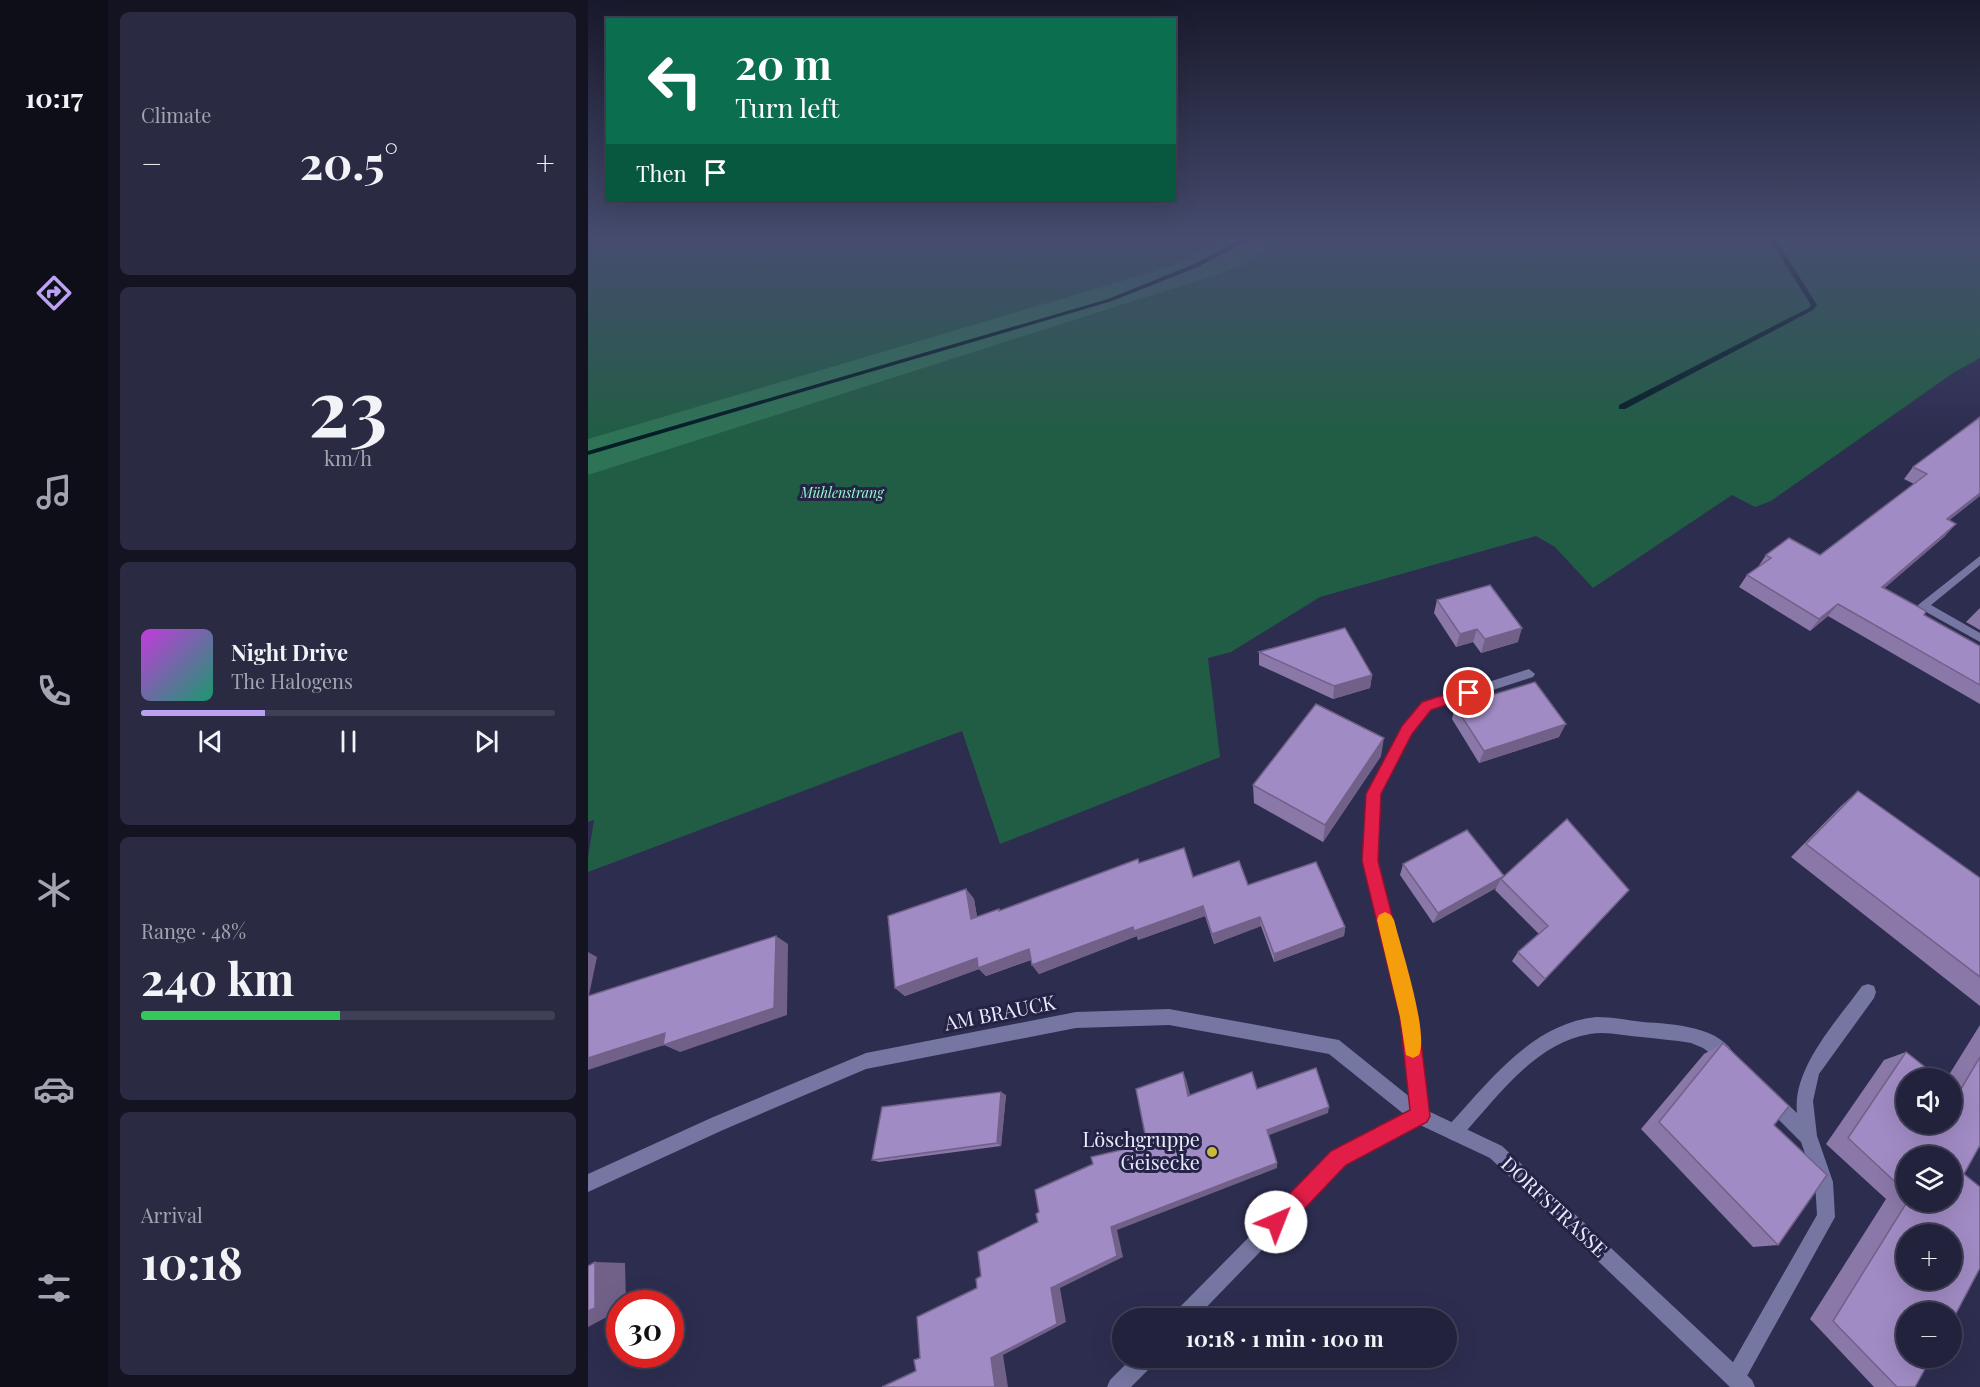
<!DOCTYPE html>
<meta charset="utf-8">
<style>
body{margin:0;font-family:"Playfair Display",serif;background:#2a2a43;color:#f1f3f6;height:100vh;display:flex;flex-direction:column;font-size:22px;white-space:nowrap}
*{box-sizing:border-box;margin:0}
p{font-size:20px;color:#a2a4af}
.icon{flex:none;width:33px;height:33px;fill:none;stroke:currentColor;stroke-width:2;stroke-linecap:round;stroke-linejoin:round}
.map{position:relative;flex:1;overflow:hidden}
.drawer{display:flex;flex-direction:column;gap:12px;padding:12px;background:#131321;width:480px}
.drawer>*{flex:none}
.banner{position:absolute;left:18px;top:18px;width:570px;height:183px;border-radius:0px;box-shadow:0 6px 24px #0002,0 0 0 2px #3f3f56;background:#0b6e4f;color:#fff;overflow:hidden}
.buttons{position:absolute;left:1308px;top:1068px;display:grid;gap:12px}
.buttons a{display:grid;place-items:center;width:66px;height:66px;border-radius:50%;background:#22223c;box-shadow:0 6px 24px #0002,0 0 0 2px #3f3f56;font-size:30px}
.speed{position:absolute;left:18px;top:1290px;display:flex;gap:12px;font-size:30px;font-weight:700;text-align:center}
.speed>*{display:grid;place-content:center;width:78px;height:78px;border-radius:50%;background:#22223c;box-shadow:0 6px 24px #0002,0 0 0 2px #3f3f56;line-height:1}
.speed .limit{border:9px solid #d22;background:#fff;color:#111}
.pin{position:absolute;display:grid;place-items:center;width:51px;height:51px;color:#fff;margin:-26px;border:3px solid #fff;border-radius:50%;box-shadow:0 2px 6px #0007}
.me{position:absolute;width:66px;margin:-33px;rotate:44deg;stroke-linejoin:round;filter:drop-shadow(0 0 4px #0008)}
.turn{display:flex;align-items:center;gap:21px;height:126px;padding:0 30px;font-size:27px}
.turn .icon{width:78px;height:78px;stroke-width:2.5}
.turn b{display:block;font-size:42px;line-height:51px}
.then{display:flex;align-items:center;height:57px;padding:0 30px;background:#0003;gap:12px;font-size:22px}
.big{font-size:45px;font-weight:700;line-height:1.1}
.drawer .card{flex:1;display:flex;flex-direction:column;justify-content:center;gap:9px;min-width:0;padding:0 21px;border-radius:9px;background:#2a2a43}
.drawer .dial{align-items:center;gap:0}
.dial b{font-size:78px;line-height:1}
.song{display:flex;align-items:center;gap:18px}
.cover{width:72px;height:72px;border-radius:9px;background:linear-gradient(135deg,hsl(290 70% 55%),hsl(160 70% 35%))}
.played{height:6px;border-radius:3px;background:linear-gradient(90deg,#bca0f2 30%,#3f3f56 30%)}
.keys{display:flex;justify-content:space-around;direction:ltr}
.heat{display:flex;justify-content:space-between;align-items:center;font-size:33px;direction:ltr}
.charge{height:9px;border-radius:4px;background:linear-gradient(90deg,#34c759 48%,#3f3f56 0)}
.trip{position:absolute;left:524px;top:1308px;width:345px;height:60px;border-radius:30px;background:#22223c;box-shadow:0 6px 24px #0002,0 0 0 2px #3f3f56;font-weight:700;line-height:60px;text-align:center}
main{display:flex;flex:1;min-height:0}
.tabs{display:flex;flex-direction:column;width:108px;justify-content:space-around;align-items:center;background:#0e0e18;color:#a2a4af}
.tabs .icon{width:42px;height:42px}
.tabs .selected{color:#bca0f2}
.tabs b{font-size:27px;color:#f1f3f6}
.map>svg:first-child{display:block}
.green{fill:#215d44}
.forest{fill:#2e7355}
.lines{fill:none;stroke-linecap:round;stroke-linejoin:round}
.stream{fill:#051e26;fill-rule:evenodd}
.lane{fill:#7577a2;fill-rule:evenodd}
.street{fill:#7577a2;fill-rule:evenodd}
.wall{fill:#8a78a9;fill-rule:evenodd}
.shaded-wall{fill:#716189}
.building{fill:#a18bc4;stroke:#716189;stroke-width:1.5;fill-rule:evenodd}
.route{fill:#e11d48;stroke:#92132f;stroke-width:1.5}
.slow{fill:#f59e0b}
.poi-dot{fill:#caba3a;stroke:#242345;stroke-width:2}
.labels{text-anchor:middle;stroke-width:6;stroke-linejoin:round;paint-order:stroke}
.far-park-label{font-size:14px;font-style:italic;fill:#95f9c9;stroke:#242345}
.near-street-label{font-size:20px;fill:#e9eafc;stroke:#242345}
.near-poi-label{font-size:20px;fill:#e9eafc;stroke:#242345;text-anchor:end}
</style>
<main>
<nav class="tabs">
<b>10:17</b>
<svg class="icon selected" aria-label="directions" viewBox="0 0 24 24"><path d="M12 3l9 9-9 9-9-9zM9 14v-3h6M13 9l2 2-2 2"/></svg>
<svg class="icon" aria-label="music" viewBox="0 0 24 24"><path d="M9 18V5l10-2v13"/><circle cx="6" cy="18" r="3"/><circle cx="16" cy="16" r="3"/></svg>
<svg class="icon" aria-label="phone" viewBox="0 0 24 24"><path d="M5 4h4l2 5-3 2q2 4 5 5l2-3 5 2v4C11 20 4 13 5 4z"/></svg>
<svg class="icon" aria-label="climate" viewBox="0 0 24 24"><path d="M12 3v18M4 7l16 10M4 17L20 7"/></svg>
<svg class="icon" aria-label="car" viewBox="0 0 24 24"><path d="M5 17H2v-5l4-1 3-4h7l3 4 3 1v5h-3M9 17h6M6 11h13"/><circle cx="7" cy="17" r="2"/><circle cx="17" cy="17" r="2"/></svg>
<svg class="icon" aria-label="filters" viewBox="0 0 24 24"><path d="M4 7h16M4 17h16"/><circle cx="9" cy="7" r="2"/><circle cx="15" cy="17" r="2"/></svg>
</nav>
<section class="drawer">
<div class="card"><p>Climate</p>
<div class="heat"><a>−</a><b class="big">20.5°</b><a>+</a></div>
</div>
<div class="card dial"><b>23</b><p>km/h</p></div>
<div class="card">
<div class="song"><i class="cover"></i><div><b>Night Drive</b><p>The Halogens</p></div></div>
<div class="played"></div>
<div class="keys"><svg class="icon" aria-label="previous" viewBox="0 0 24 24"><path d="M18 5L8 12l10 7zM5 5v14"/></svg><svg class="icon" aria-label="pause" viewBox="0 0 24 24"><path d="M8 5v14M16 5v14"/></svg><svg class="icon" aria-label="next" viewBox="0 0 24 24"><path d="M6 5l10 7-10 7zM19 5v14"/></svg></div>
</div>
<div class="card"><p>Range · 48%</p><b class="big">240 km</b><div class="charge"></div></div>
<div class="card"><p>Arrival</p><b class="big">10:18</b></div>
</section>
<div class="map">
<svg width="1392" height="1387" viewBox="0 0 1392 1387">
<rect width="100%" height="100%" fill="#2d2d50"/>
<polygon class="green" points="0,240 1392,240 1392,358 1365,373 1183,501 1167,507 1144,495 1005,588 967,547 948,536 732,597 643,652 620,658 632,757 412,844 374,731 0,872 0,857 6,820 0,822"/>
<polygon class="forest" points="629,240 690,240 652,267 0,475 0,439 588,265"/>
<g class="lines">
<g class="stream">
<polygon points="653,240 660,240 610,267 524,301 0,455 0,451 520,299 606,264"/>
<polygon points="1182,240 1188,240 1229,305 1225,310 1037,409 1031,409 1031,405 1221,308 1223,305"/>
</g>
<g class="lane">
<polygon points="941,669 947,674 945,677 843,710 823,734 793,794 789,861 829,1017 841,1116 838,1122 832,1125 826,1122 823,1116 813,1017 775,861 779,794 815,726 835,703"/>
<path d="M1280,984L1286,986L1288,992L1286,998L1231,1074L1225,1101L1229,1136L1245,1182L1247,1217L1154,1385L1150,1387L1140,1385L1137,1378L1140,1371L1229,1215L1227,1182L1213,1142L1178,1107L1175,1101L1178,1095L1184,1092L1190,1095L1209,1113C1204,1068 1249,1021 1274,986Z"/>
<path d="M1008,1017C1024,1017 1039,1020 1055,1022C1084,1024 1135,1026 1148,1058L1146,1064L1140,1066L1115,1048L1103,1043C1086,1040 1070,1039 1053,1037C1036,1036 1019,1031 1002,1034C946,1043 908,1099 872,1138L866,1141L860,1138L857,1132L860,1126C901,1082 943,1024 1008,1017Z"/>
</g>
<g class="street">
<polygon points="1392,556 1392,565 1343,605 1392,633 1392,642 1331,608 1330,605"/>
<polygon points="581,1009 751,1040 838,1110 914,1146 1164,1380 1167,1387 1142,1387 902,1158 832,1125 757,1164 608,1318 585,1318 588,1311 745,1152 817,1115 741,1054 581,1025 488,1028 278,1069 135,1130 0,1192 0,1174 123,1118 278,1053 488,1012"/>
<polygon points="544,1358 568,1358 565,1365 543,1387 519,1387 522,1380"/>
</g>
</g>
<g class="wall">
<polygon points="1392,417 1357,536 1296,588 1336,615 1392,646 1392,704 1240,616 1222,631 1151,587 1159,575 1170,567 1178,555 1232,555 1326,484 1316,479 1325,467"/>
<polygon points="849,600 930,642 893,653 885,642 868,647 846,613"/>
<polygon points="1392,608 1392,630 1378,622"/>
<polygon points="671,652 784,675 782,688 745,699 671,665"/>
<polygon points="867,706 971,737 891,763 864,719"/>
<polygon points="793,756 735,842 666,803 665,785"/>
<polygon points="1270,791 1392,878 1392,1006 1203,857 1253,806"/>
<polygon points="551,863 605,877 660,885 757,927 756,936 686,962 673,926 626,944 617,916 550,940 549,936 451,974 444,965 443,960 398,976 391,969 317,996 307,988 378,889 386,899 389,917 411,909 412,911"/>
<polygon points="815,864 916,876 1031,901 950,987 924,961 930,952 951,934 907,890 908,888 845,923 812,875"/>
<path d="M1392,1025V1145L1376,1174L1327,1387H1286L1222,1319L1298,1199L1238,1144L1296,1060L1318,1052L1364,1124V1078H1359ZM1318,1156L1364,1202H1318Z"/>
<polygon points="1135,1043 1186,1125 1190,1245 1165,1247 1053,1129 1116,1054"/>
<polygon points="418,1095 413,1146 291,1162 284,1160"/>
</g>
<g class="shaded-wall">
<polygon points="1392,493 1392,496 1348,531 1359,519"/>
<polygon points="1368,524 1357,536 1284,599 1294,587"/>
<polygon points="1250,604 1240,616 1222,631 1231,619"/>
<polygon points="934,628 930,642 893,653 897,639"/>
<polygon points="889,629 885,642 868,647 872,634"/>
<polygon points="784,675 782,688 745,699 746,686"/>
<polygon points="978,724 971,737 891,763 896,751"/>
<polygon points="796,738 793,756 735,842 737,825"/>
<polygon points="916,876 913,879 908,888 845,923 850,913"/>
<polygon points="378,889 386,899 391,928 383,919"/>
<polygon points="1041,890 1031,901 950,987 957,979"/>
<polygon points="615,906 617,916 550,940 549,936 451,974 444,965 545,927"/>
<polygon points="672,917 673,926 626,944 624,934"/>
<polygon points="757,927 756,936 686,962 686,954"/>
<polygon points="188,936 200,944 199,1015 92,1052 76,1045 0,1070 0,1058 77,1033"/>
<polygon points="441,949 448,958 398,976 391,969 317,996 307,988 389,958"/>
<polygon points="0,952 9,957 0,1000"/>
<polygon points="595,1072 598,1079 604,1102 600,1096"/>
<polygon points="413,1092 418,1095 413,1146 409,1143"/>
<polygon points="741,1107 740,1113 679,1136 679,1130"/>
<polygon points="689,1163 689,1168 529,1230 535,1257 472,1288 478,1322 415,1355 420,1387 407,1387 403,1358 463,1288 523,1227"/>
<polygon points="7,1262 37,1263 38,1304 32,1304 32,1310 0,1327 0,1311"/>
</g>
<g class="building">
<polygon points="1392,417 1392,493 1359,519 1368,524 1294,587 1338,611 1336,615 1392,646 1392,685 1250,604 1231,619 1159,575 1183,558 1178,555 1201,538 1232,555 1339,474 1325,467"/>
<polygon points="902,585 934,628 897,639 889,629 872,634 849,600"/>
<polygon points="757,628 784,675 746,686 671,652"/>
<polygon points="947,682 978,724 896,751 867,706"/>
<polygon points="728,704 796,738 737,825 665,785"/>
<polygon points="1270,791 1392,878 1392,977 1218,844"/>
<polygon points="979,819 1041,890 957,979 930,952 960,926 913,879"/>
<polygon points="879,830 916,876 850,913 815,864"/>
<polygon points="596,848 605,877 651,861 660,885 728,862 757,927 686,954 672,917 624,934 615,906 546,931 545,927 444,965 441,949 390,968 389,958 307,988 300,916 378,889 383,919 411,909 411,911 550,859 551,863"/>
<polygon points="188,936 186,1008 75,1045 77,1033 0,1058 0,996"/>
<polygon points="1135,1043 1201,1106 1186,1125 1239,1175 1190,1245 1071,1122"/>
<path d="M1318,1052L1351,1078H1318V1124H1364V1089L1370,1094L1392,1057V1145L1376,1174L1392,1187V1268L1364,1321V1312H1318V1358H1343L1327,1387H1309L1245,1321L1319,1202H1364V1156H1318V1192L1260,1138ZM1318,1234H1364V1280H1318Z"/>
<polygon points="728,1068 741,1107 679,1130 689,1163 523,1227 529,1256 463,1288 469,1324 403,1358 407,1387 294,1387 328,1371 326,1360 332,1358 329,1317 389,1288 388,1279 393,1276 390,1252 450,1222 448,1214 451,1212 447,1190 505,1164 503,1157 559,1144 548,1089 595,1072 600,1096 664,1072 669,1089"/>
<polygon points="413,1092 409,1143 284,1160 294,1107"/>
<polygon points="7,1262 7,1308 0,1311 0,1266"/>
</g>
<linearGradient id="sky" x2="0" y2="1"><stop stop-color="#19192c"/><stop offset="0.55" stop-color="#464c6f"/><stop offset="1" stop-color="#464c6f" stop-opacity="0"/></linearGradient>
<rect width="1392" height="434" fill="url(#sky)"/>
<polygon class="route" points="881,687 888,693 886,696 843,710 824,734 793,794 790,861 830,1017 842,1116 839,1122 758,1165 696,1230 688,1233 681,1230 678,1222 681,1215 743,1151 822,1110 812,1017 774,861 778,794 814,726 834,702"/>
<path class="slow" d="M797,912L803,915L806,920C813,948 841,1032 831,1055L825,1058L818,1055L812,1017L789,920L791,915Z"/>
<circle class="poi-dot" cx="624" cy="1152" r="6"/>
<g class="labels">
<g class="far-park-label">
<text x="254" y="498">Mühlenstrang</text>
</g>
<g class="near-street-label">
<text transform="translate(412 1013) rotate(-11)" y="7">AM BRAUCK</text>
<text transform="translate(966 1207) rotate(43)" y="7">DORFSTRASSE</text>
</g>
<g class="near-poi-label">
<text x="612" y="1147">Löschgruppe<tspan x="612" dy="23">Geisecke</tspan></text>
</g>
</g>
</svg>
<div class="buttons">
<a><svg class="icon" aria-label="sound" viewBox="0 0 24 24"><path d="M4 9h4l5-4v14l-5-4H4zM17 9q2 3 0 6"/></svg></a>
<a><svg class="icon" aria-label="layers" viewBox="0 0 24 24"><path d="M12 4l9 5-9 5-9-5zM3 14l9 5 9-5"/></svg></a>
<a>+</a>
<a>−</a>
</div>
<div class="speed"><div class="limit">30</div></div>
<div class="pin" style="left:881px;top:693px;background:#d93025"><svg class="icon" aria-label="arrive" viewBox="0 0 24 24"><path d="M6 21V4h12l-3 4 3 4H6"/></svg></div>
<svg class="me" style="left:688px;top:1222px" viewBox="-20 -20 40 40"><circle r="19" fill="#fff"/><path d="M0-13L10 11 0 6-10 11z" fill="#e11d48"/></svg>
<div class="trip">10:18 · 1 min · 100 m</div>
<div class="banner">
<div class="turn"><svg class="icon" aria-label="left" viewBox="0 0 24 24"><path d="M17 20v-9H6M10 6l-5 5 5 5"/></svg><div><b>20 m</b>Turn left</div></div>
<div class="then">Then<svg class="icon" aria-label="arrive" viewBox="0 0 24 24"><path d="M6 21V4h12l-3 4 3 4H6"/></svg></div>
</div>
</div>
</main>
